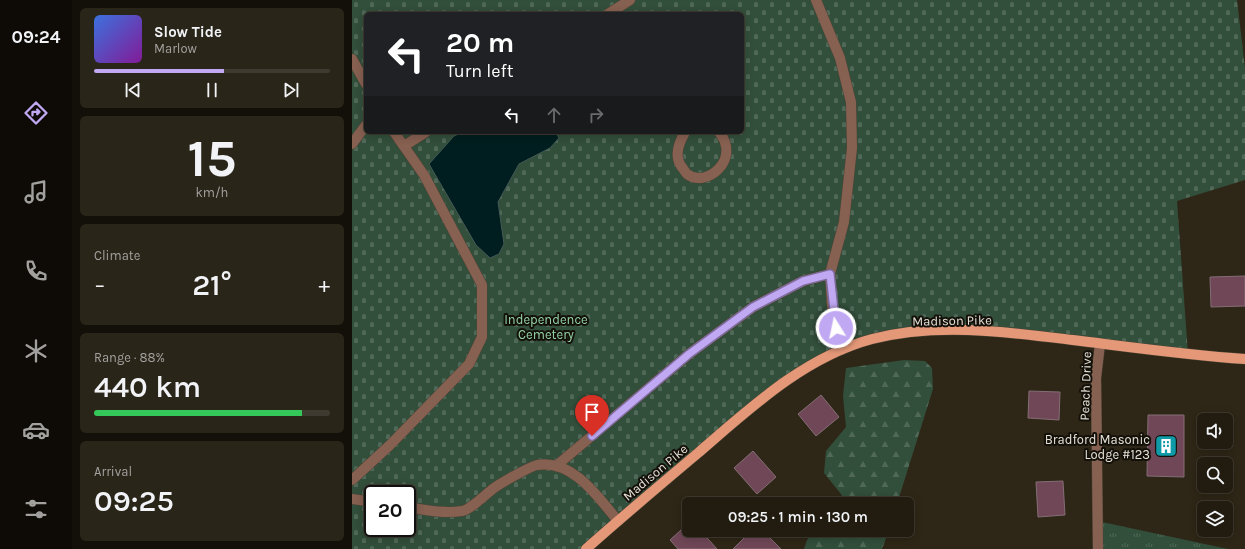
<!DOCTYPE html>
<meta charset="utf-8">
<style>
body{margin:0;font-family:Karla,sans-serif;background:#2a2519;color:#f1f3f6;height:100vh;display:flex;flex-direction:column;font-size:15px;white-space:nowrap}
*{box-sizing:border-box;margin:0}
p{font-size:13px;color:#a2a19f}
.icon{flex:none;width:22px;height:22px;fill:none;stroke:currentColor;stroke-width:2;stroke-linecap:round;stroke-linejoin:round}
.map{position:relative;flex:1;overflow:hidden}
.details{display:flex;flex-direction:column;gap:8px;padding:8px;background:#130f09;width:280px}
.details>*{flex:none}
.top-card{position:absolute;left:12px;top:12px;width:380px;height:122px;border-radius:6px;box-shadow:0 2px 10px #0003,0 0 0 1px #3f3a30;background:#202124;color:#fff;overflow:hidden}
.fabs{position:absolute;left:845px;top:413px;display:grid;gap:8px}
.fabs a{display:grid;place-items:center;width:36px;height:36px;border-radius:6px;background:#221c10;box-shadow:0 2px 10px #0003,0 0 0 1px #3f3a30;font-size:20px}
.speed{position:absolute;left:12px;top:485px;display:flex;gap:8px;font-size:20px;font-weight:700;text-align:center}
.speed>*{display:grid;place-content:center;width:52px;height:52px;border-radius:50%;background:#221c10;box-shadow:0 2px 10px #0003,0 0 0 1px #3f3a30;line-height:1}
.speed .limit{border:2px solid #111;border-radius:6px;background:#fff;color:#111}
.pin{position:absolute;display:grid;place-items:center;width:34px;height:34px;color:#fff;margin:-41px -17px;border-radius:50% 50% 50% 0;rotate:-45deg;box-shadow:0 0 4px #0007}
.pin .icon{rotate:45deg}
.me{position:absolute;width:44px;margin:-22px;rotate:350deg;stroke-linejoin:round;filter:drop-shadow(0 0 3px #0008)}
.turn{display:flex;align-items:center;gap:14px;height:84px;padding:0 16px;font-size:18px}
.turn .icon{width:52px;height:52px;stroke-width:2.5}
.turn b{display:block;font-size:28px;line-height:34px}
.lanes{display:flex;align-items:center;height:38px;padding:0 16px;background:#0003;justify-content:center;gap:20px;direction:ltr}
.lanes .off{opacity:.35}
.big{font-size:30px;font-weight:600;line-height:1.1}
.details .tile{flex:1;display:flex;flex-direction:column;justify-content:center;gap:6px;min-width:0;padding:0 14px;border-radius:6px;background:#2a2519}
.details .dial{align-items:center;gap:0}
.dial b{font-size:52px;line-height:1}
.song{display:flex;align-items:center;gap:12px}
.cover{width:48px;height:48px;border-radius:6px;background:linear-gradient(135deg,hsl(220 70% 55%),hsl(290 70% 35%))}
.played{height:4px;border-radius:2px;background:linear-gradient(90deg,#c1a8f3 55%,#3f3a30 55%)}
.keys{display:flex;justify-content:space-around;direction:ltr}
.heat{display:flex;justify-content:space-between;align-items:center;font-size:22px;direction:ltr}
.charge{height:6px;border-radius:3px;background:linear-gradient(90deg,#34c759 88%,#3f3a30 0)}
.trip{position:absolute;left:330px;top:497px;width:232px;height:40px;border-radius:6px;background:#221c10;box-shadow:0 2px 10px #0003,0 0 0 1px #3f3a30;font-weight:600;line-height:40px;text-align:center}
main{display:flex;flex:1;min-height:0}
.tabs{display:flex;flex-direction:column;width:72px;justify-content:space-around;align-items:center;background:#0e0b06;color:#a2a19f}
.tabs .icon{width:28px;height:28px}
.tabs .current{color:#c1a8f3}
.tabs b{font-size:18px;color:#f1f3f6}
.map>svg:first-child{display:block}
.grass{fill:url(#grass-tufts)}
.forest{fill:url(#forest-firs)}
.cemetery{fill:url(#cemetery-stones);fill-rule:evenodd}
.water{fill:#001e1f;stroke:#455956}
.building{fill:#704757;stroke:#846e76}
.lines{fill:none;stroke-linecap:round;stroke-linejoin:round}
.minor-casing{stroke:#4c4435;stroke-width:11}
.major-casing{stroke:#4c4435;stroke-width:11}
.minor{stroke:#866051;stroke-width:10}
.major{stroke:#e49878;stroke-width:10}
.route-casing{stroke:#7d6d9e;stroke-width:10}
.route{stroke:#c1a8f3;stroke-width:7}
.labels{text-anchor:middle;stroke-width:4;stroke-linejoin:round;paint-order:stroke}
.park-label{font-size:13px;fill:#95d4a7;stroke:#131009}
.street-label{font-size:13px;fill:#e7e2d8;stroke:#131009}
.poi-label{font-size:13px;fill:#e7e2d8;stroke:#131009;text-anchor:end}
</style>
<main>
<nav class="tabs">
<b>09:24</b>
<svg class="icon current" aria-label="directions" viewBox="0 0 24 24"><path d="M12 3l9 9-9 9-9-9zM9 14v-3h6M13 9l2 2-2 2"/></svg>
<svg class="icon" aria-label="music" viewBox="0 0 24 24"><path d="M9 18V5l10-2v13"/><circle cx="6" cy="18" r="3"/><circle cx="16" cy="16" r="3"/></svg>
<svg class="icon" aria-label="phone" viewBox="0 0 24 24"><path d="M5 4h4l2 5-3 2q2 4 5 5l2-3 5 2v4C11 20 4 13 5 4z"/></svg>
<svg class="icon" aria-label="climate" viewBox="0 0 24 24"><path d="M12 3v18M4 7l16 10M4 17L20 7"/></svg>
<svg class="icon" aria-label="car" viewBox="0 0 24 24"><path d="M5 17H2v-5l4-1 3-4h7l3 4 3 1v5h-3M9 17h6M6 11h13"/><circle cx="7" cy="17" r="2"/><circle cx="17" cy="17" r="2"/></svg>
<svg class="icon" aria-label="filters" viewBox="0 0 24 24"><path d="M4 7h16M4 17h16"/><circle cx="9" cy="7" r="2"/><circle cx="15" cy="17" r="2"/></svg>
</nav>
<section class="details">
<div class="tile">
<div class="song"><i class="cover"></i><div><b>Slow Tide</b><p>Marlow</p></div></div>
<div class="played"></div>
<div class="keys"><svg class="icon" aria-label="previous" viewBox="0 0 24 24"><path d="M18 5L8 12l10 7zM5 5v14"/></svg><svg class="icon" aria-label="pause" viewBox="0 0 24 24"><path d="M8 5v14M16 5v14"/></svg><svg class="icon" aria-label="next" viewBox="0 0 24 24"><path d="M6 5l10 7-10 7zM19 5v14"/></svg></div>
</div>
<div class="tile dial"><b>15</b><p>km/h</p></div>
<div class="tile"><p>Climate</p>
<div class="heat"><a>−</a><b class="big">21°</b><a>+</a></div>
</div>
<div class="tile"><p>Range · 88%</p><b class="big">440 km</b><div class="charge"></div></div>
<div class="tile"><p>Arrival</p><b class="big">09:25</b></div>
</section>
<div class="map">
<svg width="893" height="549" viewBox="0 0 893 549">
<defs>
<pattern id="grass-tufts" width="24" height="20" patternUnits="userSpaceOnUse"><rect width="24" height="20" fill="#324f3b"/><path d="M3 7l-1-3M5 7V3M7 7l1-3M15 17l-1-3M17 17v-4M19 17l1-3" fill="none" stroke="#506857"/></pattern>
<pattern id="forest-firs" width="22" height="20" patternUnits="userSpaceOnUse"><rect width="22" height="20" fill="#324f3b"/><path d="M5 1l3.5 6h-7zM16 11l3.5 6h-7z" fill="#506857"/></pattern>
<pattern id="cemetery-stones" width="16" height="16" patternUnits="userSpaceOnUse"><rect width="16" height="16" fill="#324f3b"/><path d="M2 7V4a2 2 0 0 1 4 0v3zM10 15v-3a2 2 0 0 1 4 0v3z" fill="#506857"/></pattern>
</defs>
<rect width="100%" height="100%" fill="#2e2616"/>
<polygon class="grass" points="750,522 876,549 747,549"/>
<g class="forest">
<polygon points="552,360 573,361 580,368 581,389 545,504 493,504 489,494 472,473 474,451 494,427 491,396 494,368"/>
<polygon points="463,530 537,530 530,549 452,549 455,540"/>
</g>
<path class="cemetery" d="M0,0H885L893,68V180L825,201L836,354L628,331L520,339L444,375L234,549H0ZM14,14H390V132H14ZM21,494H55V528H21Z"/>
<polygon class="water" points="111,132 204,132 207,138 198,148 167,164 146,202 152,244 147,254 138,258 124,245 77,164 102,136"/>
<g class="building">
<polygon points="893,276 893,306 859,307 858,277"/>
<polygon points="677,391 708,392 707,420 676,418"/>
<polygon points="469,395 487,417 464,436 446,414"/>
<polygon points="796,415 832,415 832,477 795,476"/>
<polygon points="401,451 424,477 405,494 382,468"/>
<polygon points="711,481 713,515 686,517 684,482"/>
<polygon points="329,530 348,530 365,549 326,549 318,540"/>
<polygon points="400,530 410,530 429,549 381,549"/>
</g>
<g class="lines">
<g class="minor-casing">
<g id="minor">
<polyline points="464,0 488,58 499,102 500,148 492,222 478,274 481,318 489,350"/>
<polyline points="256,14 278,0"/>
<polyline points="0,59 14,84"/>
<path d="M333,132C327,143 322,155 329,166C331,168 333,172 335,174C354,189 390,159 367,132"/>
<polyline points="0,144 14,125"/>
<polyline points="52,146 74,132"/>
<polyline points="204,466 337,354 401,307 451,281 478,274"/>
<polyline points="0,480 38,445 117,364 130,337 130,285 72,175 42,132"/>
<polyline points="0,499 21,502"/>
<path d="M55,507C73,510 92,514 110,511C118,510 134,494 142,488C149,483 177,467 185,465C221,459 246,497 266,521"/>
<polyline points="746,549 744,378 748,344"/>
</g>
</g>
<g class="major-casing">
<path id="major" d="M234,549C271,516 308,485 346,453C397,409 452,357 520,339C585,322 656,332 721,340C778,347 835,355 893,359"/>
</g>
<use href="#minor" class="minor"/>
<use href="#major" class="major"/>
</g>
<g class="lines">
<g class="route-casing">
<polyline id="route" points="240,436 337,354 401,307 451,281 478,274 484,328"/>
</g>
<use href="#route" class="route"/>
</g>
<defs>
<g id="building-square" transform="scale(1.15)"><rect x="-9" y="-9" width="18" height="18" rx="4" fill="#0f9aa8" stroke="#131009"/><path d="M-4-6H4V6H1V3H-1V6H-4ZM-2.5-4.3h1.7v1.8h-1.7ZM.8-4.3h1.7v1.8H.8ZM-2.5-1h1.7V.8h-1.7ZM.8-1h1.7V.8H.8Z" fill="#fff"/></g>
</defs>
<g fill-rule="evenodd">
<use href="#building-square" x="814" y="446"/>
</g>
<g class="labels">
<g class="park-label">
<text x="194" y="324">Independence<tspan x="194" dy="15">Cemetery</tspan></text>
</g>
<g class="street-label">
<text transform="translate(600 320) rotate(-1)" y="5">Madison Pike</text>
<text transform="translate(733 386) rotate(-88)" y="5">Peach Drive</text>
<text transform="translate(303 472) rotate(-40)" y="5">Madison Pike</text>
</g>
<g class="poi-label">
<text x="798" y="444">Bradford Masonic<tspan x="798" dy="15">Lodge #123</tspan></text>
</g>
</g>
</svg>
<div class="fabs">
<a><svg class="icon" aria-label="sound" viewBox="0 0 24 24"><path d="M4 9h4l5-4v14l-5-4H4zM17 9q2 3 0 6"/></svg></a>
<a><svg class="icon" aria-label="search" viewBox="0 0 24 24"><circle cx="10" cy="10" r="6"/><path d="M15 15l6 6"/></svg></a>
<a><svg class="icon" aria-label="layers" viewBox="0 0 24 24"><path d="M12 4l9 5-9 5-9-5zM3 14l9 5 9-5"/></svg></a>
</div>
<div class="speed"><div class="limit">20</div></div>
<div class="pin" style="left:240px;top:436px;background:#d93025"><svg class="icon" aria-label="arrive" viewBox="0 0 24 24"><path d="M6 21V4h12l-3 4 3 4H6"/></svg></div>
<svg class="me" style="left:484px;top:328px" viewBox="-20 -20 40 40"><circle r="17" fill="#c1a8f3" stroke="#fff" stroke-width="3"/><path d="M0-11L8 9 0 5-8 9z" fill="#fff"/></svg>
<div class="trip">09:25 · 1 min · 130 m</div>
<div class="top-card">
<div class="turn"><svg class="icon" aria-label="left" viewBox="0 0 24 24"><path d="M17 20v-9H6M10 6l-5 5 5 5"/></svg><div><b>20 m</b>Turn left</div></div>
<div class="lanes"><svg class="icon" aria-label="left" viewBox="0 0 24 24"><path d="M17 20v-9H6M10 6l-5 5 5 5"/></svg><svg class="icon off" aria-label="ahead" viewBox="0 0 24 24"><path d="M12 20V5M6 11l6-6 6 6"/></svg><svg class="icon off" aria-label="right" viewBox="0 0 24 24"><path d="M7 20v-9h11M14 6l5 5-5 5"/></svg></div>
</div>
</div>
</main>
